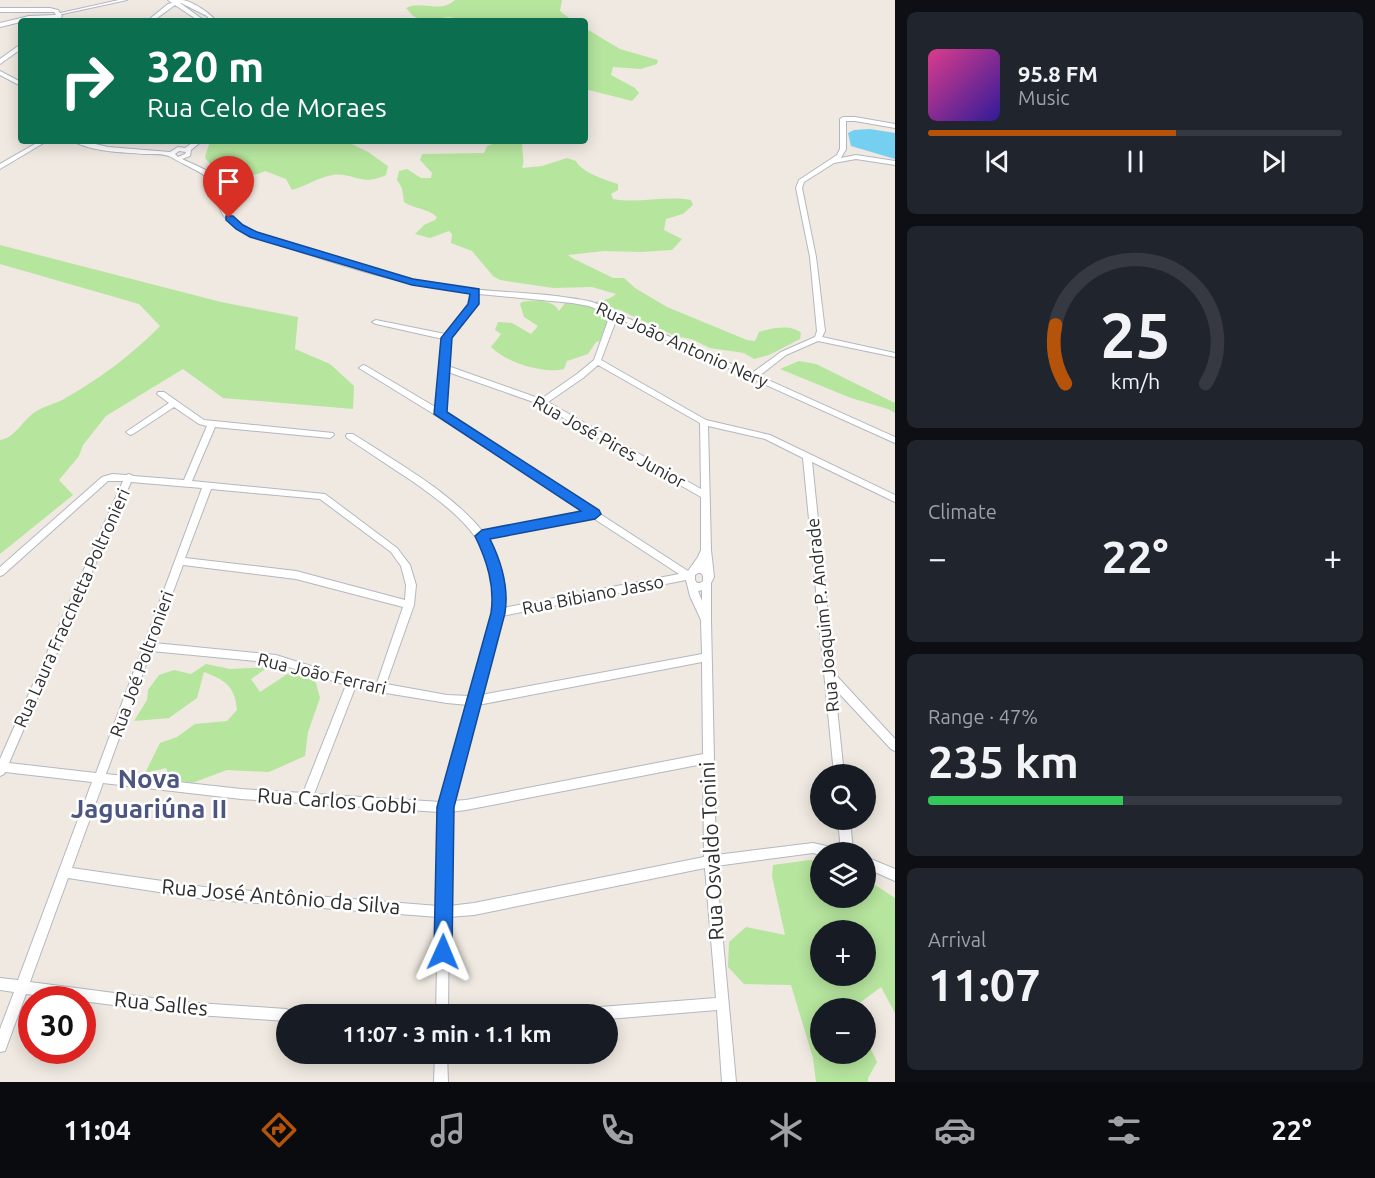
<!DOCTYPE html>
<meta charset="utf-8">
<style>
body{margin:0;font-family:Ubuntu,sans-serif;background:#20242c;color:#f1f3f6;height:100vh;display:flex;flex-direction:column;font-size:22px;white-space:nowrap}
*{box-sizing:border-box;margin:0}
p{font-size:20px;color:#9ea1a6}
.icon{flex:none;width:33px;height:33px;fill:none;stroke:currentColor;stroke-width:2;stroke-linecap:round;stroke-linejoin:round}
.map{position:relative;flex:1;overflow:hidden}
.panel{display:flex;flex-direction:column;gap:12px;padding:12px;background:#0d0f14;width:480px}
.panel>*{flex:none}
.banner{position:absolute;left:18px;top:18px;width:570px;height:126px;border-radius:6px;box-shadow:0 3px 15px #0003;background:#0b6e4f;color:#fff;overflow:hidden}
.controls{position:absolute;left:810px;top:764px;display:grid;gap:12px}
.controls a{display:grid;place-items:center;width:66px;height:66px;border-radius:50%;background:#171b24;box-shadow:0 3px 15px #0003;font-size:30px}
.speed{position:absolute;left:18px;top:986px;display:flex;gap:12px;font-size:30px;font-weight:700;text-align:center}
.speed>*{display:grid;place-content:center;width:78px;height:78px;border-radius:50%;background:#171b24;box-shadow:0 3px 15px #0003;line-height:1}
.speed .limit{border:9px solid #d22;background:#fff;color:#111}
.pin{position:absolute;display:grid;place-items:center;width:51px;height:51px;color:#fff;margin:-62px -26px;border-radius:50% 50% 50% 0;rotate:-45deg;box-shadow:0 0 6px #0007}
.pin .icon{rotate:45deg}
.me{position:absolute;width:66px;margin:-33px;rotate:1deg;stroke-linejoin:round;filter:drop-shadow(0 0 4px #0008)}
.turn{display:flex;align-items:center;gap:21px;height:126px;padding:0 30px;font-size:27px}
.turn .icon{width:78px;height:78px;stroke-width:2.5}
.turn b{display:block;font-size:42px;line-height:51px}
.big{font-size:45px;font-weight:700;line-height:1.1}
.panel .tile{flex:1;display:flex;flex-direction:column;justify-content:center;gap:9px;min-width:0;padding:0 21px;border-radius:9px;background:#20242c}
.panel .dial{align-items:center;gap:0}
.dial svg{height:156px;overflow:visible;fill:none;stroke:#363941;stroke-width:7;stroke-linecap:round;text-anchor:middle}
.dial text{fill:#f1f3f6;stroke:none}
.song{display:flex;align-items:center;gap:18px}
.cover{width:72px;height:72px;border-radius:9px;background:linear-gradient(135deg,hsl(330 70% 55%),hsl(250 70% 35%))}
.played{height:6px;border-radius:3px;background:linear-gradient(90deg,#b45309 60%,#363941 60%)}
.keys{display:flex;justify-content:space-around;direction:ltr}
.heat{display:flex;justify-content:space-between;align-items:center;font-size:33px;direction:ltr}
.charge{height:9px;border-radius:4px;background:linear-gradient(90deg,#34c759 47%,#363941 0)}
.trip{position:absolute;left:276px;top:1004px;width:342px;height:60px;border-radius:30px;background:#171b24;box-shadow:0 3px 15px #0003;font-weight:700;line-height:60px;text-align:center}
.menu{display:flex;height:96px;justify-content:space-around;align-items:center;background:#090b0e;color:#9ea1a6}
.menu .icon{width:42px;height:42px}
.menu .active{color:#b45309}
.menu b{font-size:27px;color:#f1f3f6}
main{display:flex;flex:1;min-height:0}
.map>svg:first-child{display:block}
.green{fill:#b6e59e;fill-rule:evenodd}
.water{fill:#75cff0}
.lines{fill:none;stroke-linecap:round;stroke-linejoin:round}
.pedestrian-casing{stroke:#b4b7c1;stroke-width:2}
.minor-casing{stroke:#b4b7c1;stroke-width:2}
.pedestrian{fill:#fff;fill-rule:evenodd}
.minor{fill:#fff;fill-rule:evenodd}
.route{fill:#1a73e8;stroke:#114b97;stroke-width:1.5}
.labels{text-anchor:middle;stroke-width:5;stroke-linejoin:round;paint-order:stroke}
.street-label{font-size:18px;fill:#2e2e2e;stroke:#fff}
.near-street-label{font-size:21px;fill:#2e2e2e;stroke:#fff}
.near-quarter-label{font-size:26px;font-weight:bold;fill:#4d5680;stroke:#fff}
</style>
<main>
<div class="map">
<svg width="895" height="1082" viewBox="0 0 895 1082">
<rect width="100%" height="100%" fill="#efe9e1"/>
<g class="green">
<path d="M455,0H562L560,11L573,21H477L448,17L424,21L413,16L406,8C421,0 439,14 455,0Z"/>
<polygon points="585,28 620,49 658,60 657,64 641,69 613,67 611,75 635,88 639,93 632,101 585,89"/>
<path d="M210,141H346L368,152L388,166L386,175C361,187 352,172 333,175C319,177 306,186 292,190L286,179L265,171C251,180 213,174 205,157Z"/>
<path d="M500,141H523C520,149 526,158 522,168L542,166L567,158L576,161C582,173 606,180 618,184V190L611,194L613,199C639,204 664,195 691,200L693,205L683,214L666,219L664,230L682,239L672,250L642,252L604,251L568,255L572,258L613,278H624L635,288L667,307L747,340L755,341L759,332C771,328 792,324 801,333L800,339L769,355L754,359L744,353L710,348L691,339L675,336L618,309C608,316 604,329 600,341L596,342L588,354L567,361L564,369C543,374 507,363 491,347L501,334L495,330L498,322L512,323L531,334L538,326L524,317L520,304L522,302C534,300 553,299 559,311L566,302C580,303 606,304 616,294L592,287L553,288L500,280L493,276L472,251L451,243L452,234L449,231L430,238L415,234L424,225L435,220L437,217C427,208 414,209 404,202L402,188L397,180L399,171L407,169L421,178H431L432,173L420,160L422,154L484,153L487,146Z"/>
<path d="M0,245L221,302L298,317L295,349L330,364L354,386L353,409L223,398L183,369L106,416L83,445L79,456L59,480L73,495L0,554V440C14,439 23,420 35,412C44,406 55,404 64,399C99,379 132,355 160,326L139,304L0,264Z"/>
<polygon points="799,361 816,364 895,403 895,413 888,409 851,398 780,369"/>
<path d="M206,664L230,669L268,667L251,679L260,692L289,673L303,675L316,683L320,698L308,732L305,756L269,772L227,770L192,783L170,779L166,768L145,773L160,743L177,737L195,724L227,721L237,710C235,686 225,680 204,672L197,698L169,718L134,721L147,700L148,690L159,675L174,670L191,674Z"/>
<path d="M810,860L820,861V897H866V879L895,898V1013L881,987L853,1008H820V1053H866V1039L877,1062L868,1078V1082H816L813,1058L791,985L744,984L728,967L729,942L746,927L785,935L772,876L773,865ZM820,930H866V975H820Z"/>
</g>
<polygon class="water" points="870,129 895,133 895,159 851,146 848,133 854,130"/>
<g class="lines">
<g class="pedestrian-casing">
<polygon id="pedestrian" points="119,0 127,0 58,15 56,14"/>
</g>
<g class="minor-casing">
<g id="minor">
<path d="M168,0C174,0 178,0 182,0C192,1 210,13 216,21H210L207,16L181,3H180L205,21H199L175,5L153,21H147L168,4L172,3Z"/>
<polygon points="0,8 50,8 58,10 62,16 58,21 52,21 55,18 29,20 0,27 0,23 29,16 56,15 54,12 0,12"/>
<polygon points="21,44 21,49 0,64 0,59"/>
<polygon points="0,71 21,82 21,86 0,75"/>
<path d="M855,117L895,124V128L855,121H846V149L841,158L856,155L895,161V165L856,159L834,163L804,182L802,188L816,257L825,331L822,337L895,353V357L818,341L786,355L759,376L895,437V443L617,318L601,360L706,420L770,435L895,495V502L812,462L834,673L895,739V751L891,749L835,689L844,774H834L803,458L765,439L708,426L711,550L714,577L711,583V620L716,855L813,843L835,848L837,852H820V855L813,853L716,866L736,1082H722L717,1010L608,1019V1014H581L583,1010L587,1008L716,998L705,868L474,915L449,917L448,1014H436L438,917L204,899L68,878L30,982L183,1002L286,1009L290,1011L292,1014H286V1021L183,1014L82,1001V999H67L26,994L5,1051L0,1052V1029L14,992L0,990V978L18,980L92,782L5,772L4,774L0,776V759L123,481H108L3,575L0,576V567L102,477L112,474L126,475L129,474L133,476L184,480L207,426L199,424L174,407L133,434L130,435L126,432L169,403L157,394L158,392H164L204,420L333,433L334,435L330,438L215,427L192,481L325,494L397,548L410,565L416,585L414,605L386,684L447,695L470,696C475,677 481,658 486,639C488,630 492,621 493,612C503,548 459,514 412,481C390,467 369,452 347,438L346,436L347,434H353C395,461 452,493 483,532L585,513L437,416L359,368L363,365L366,366L437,408L443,339L376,324L372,322L376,320L445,334L469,304L472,293C411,287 352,269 295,250C273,243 250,238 232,224C213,210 222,194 210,180C203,172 182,164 171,157C164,153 152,154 144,154C121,152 93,152 73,141H83L108,147L170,152L178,147L185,148L195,141H202L191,150L190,156L182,159C194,165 209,169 217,180C232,200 215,211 247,228C266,239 290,244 311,251C359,267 407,280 457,287C489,292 523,292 556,296C568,298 581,299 592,302C601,305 609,311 618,311V314L752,373L781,352L815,337L817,331L810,257L796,188L799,180L837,155L840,149V119L843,117ZM179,151L186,152L185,154L178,157L175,154ZM479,294L572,303L589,306L610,315L594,360L577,374L541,399L448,366L451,337L477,304ZM598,365L700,423L701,489L548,402L583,378ZM448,372L539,404L701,497V550L698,557L688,571L444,413ZM131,482L202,488L96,773L9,763ZM211,489L320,499L391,552L401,566L406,585L405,600L296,571L185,558ZM593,518L679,574L503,608C504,582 500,561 487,538ZM183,565L296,579L403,607L377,683L352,679L276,655L154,643ZM698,573H701L703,576V581L700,583H697L695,580V575ZM686,580L690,596L701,620L702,654L481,695L502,616ZM702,590V601L698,591ZM151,651L276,663L346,685L303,793L241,789L106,774ZM702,662L703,754L466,800L452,801L478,705ZM355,688L447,703L468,705L441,802L314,794ZM703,764L704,857L474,903L449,906L450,812L466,810ZM103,783L241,799L439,812L438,906L204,887L72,868Z"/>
<polygon points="40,141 47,141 0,169 0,164"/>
<polygon points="838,819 850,819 853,852 841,852"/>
<polygon points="866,857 895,869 895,881 866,868"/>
<polygon points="435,1053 447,1053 448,1082 434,1082"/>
</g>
</g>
<use href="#pedestrian" class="pedestrian"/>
<use href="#minor" class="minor"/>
</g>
<path class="route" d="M226,216H233L243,225L257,232L413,279L479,289V304L452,338L447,412L599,510L601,514L595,519L490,539C502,563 509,587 505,613L454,807L452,952L449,959L443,962L436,959L434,952L437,807L491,613C495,586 487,561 475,536L482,530L581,511L434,414L441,338L468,304L470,294L412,285L287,248L250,237L236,229L226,220Z"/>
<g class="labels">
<g class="street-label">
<text transform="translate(682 345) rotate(24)" y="6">Rua João Antonio Nery</text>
<text transform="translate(609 442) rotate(29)" y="6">Rua José Pires Junior</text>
<text transform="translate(593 595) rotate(-11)" y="6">Rua Bibiano Jasso</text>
<text transform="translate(72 608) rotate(-66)" y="6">Rua Laura Fracchetta Poltronieri</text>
<text transform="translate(823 615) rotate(-96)" y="6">Rua Joaquim P. Andrade</text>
<text transform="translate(142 664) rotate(-70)" y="6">Rua Joé Poltronieri</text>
<text transform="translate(322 674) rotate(13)" y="6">Rua João Ferrari</text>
</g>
<g class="near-street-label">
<text transform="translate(337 801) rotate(4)" y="7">Rua Carlos Gobbi</text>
<text transform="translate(712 851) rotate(-93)" y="7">Rua Osvaldo Tonini</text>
<text transform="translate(281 897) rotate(5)" y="7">Rua José Antônio da Silva</text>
<text transform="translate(161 1004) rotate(6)" y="7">Rua Salles</text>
</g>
<g class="near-quarter-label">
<text x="149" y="788">Nova<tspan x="149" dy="30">Jaguariúna II</tspan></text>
</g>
</g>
</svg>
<div class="controls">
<a><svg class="icon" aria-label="search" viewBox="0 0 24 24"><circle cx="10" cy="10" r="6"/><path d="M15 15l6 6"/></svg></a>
<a><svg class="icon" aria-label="layers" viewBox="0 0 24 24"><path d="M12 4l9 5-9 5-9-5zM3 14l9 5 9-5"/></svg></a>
<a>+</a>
<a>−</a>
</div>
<div class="speed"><div class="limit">30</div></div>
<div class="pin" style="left:229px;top:218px;background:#d93025"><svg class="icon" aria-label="arrive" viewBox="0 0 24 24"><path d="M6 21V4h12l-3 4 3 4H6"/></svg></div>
<svg class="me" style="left:443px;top:952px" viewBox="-20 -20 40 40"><path d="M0-17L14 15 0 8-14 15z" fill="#1a73e8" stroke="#fff" stroke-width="4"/></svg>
<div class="trip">11:07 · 3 min · 1.1 km</div>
<div class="banner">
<div class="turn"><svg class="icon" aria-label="right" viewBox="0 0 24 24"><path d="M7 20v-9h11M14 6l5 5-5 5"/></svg><div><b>320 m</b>Rua Celo de Moraes</div></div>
</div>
</div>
<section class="panel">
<div class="tile">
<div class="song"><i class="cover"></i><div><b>95.8 FM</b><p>Music</p></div></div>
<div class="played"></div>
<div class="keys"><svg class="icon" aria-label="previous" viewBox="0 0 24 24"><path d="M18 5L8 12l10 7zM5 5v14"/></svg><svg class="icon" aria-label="pause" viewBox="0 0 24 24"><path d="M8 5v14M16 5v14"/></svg><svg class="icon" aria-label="next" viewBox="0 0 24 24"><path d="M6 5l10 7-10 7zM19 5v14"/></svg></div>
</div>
<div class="tile dial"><svg viewBox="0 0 100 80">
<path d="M14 69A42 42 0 1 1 86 69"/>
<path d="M14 69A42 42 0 0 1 9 39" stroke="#b45309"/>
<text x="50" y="56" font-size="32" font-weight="700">25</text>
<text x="50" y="72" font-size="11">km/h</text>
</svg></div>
<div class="tile"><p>Climate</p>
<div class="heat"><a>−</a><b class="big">22°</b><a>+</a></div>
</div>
<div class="tile"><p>Range · 47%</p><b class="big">235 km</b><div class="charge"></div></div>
<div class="tile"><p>Arrival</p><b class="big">11:07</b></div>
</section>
</main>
<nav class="menu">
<b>11:04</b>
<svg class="icon active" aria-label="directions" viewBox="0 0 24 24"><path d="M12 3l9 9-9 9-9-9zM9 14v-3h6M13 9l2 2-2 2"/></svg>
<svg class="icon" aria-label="music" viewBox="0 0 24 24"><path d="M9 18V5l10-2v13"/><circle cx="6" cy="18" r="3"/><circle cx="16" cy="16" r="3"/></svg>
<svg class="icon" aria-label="phone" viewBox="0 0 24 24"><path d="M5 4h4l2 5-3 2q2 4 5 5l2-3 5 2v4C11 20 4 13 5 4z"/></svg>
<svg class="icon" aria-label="climate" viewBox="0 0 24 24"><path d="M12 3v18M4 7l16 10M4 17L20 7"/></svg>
<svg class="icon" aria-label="car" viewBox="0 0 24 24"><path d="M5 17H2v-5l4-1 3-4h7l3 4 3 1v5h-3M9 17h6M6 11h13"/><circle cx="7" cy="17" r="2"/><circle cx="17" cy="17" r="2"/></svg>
<svg class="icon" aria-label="filters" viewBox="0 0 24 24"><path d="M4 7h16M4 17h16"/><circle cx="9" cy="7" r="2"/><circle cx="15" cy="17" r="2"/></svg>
<b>22°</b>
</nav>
